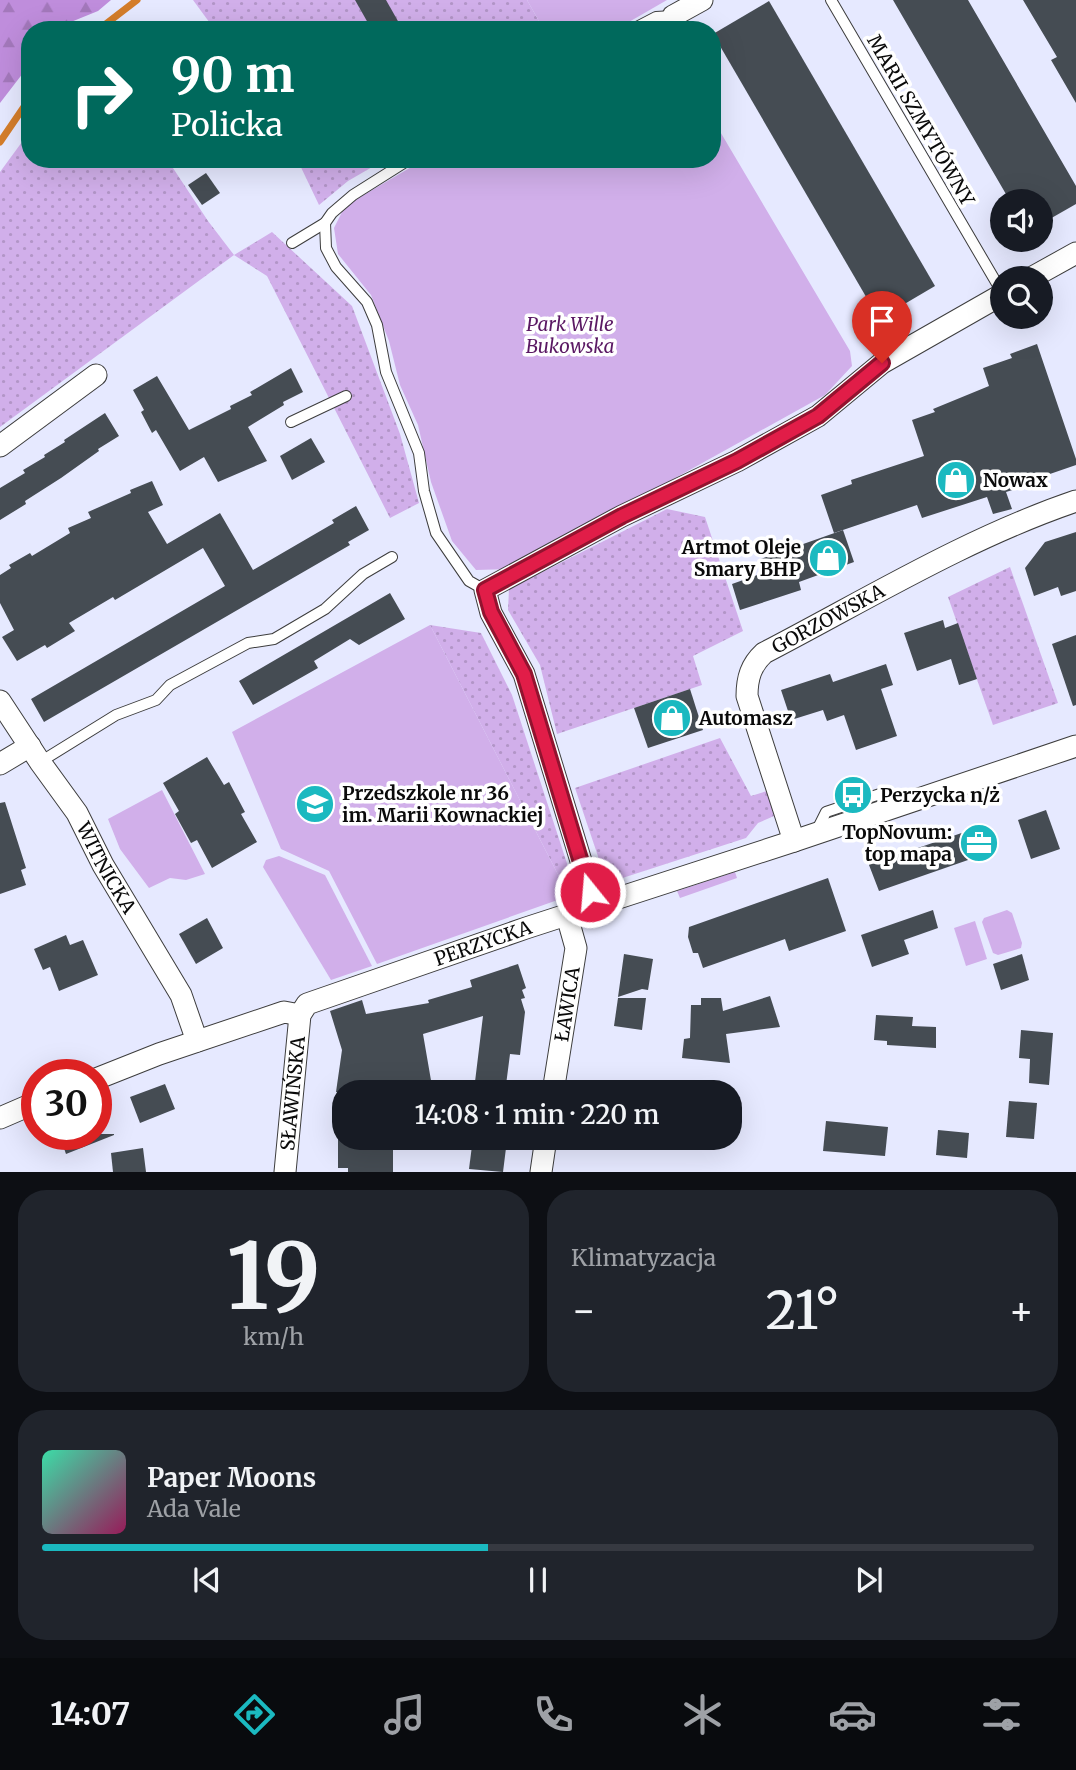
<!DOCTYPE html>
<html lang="pl">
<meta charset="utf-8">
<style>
body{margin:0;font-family:Merriweather,serif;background:#20242c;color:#f1f3f6;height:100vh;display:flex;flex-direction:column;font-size:26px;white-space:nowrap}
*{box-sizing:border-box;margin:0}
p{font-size:23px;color:#9ea1a6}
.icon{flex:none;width:38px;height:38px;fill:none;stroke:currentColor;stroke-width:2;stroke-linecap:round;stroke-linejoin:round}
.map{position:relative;height:1172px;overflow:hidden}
.details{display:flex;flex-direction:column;gap:18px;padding:18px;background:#0d0f14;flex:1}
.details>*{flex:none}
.top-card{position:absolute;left:21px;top:21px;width:700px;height:147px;border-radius:28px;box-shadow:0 7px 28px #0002;background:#00695c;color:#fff;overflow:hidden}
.controls{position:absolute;left:990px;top:189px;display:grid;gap:14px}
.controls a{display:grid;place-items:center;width:63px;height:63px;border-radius:50%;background:#171b24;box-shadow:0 7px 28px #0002;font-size:35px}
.speed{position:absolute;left:21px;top:1059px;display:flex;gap:14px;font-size:35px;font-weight:700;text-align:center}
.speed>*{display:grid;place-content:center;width:91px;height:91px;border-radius:50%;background:#171b24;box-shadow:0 7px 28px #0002;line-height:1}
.speed .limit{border:10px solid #d22;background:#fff;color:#111}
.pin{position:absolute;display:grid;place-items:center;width:60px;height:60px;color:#fff;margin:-72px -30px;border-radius:50% 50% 50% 0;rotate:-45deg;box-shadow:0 0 7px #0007}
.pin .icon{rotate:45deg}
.me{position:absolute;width:77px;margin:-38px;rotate:343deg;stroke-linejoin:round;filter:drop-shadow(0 0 5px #0008)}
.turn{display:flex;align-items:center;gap:24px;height:147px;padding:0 35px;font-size:32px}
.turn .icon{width:91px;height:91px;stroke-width:2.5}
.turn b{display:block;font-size:49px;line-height:60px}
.big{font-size:52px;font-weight:600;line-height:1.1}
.details .card{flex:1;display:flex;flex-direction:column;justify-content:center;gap:10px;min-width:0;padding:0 24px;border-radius:28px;background:#20242c}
.details .dial{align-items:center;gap:0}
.dial b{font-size:91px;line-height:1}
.song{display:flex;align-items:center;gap:21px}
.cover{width:84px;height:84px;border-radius:10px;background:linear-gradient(135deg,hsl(160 70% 55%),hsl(330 70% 35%))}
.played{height:7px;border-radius:4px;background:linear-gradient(90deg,#1bb9c0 45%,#363941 45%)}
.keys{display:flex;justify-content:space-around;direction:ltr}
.heat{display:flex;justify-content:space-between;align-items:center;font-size:38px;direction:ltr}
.details .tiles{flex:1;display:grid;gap:18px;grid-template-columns:1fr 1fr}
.card:last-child{grid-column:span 2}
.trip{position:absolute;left:332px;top:1080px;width:410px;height:70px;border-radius:28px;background:#171b24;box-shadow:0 7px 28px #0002;font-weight:600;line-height:70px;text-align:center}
.dock{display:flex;height:112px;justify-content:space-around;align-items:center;background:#090b0e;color:#9ea1a6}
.dock .icon{width:49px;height:49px}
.dock .active{color:#1bb9c0}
.dock b{font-size:32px;color:#f1f3f6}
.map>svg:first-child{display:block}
.grass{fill:url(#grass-dots)}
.forest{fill:url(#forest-firs)}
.park{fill:#d1afea}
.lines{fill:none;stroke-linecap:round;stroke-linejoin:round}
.stream{stroke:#d47d2b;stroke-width:7}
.building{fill:#454c53}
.lane-casing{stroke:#3d3d3d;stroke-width:12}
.street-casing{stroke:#3d3d3d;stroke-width:23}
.lane{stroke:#fff;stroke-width:10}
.street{stroke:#fff;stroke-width:21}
.route-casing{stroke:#92132f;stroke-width:18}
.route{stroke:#e11d48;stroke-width:12}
.labels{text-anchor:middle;stroke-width:7;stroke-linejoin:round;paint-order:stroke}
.street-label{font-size:19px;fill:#0a0a0a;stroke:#fff}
.park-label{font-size:19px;font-style:italic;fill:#5a1863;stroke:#fff}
.poi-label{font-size:19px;font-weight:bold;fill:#0a0a0a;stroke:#fff;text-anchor:start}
</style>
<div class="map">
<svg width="1076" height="1172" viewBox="0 0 1076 1172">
<defs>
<pattern id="grass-dots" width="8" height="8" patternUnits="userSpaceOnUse" patternTransform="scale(1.75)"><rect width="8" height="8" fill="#d1afea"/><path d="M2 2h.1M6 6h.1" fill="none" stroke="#b295c7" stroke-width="1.8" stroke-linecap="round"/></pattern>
<pattern id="forest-firs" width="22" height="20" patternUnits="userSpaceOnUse" patternTransform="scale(1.75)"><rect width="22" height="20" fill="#bf8ddc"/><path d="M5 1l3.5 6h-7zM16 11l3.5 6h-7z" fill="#a378bb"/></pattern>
</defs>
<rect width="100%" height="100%" fill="#e6e9ff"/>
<g class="grass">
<polygon points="193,0 527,0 544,30 215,30"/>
<polygon points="30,131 30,159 167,159 208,221 234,255 272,232 352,306 400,434 419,503 390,518 267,276 234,255 0,427 0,172"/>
<polygon points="297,159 386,159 348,181 319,205"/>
<polygon points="667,509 705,517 743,631 693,656 702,685 557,734 540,665 508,610 509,589"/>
<polygon points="1010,567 1058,703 993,725 948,597"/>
<polygon points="430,625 481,633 512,695 577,894 569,896"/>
<polygon points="720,738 751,796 767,791 774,816 758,823 746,838 607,883 575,788"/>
</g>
<polygon class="forest" points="0,0 111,0 98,11 66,24 60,30 30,30 30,64 0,103"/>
<g class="park">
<polygon points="527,0 667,0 615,30 544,30"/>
<polygon points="712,118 850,351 852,366 825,395 511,569 476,570 452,541 431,482 418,425 400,385 389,341 371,295 338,254 334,228 345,206 425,159 712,159"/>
<polygon points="430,625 569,896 377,964 329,871 281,849 232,732"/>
<polygon points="162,790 205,874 186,880 170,878 149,888 120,849 108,819"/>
<polygon points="279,856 325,875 372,966 331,980 263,867 266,860"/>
<polygon points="735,872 737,878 680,898 677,891"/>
<polygon points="1007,910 1012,913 1022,943 1021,948 998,955 993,953 982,922 984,918"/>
<polygon points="975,921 987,959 966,966 954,928"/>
</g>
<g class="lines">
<g class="stream">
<polyline points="98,30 137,0"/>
<polyline points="0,142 30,98"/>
</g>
</g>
<g class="building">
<polygon points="355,0 386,0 403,30 372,30"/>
<polygon points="893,0 968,0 1076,186 1076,204 1041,224 1041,201 1010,201"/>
<polygon points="1023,0 1076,0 1076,103 1051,60 1057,57"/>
<polygon points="769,1 935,286 879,319 713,34"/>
<polygon points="206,173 220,193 202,205 188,185"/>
<polygon points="1037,344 1076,459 1076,465 1018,485 1019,488 1006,492 1012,509 993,514 987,497 922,518 917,505 834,533 821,495 852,484 851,480 924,456 912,420 935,412 933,409 989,386 983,368 1012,358 1010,354"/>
<polygon points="291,368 303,392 283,402 284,405 248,427 267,461 218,482 204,457 180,471 156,430 152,433 141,412 144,410 133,390 157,376 189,430 231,409 230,406 252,395 250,392"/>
<polygon points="105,413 119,436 98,449 99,451 61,478 25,501 26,504 0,520 0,488 25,473 23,470 45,457 44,455 65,442 64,440"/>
<polygon points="311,438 325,462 292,480 280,456"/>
<polygon points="152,481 163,505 148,512 167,544 220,513 253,570 334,523 332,520 356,506 369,530 348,542 350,545 44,722 31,699 225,586 203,548 115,600 113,597 69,623 75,631 47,648 45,645 17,661 2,637 14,630 0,603 0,575 11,568 9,565 30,553 32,556 70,533 68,528 91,518 88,512 131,493 130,490"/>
<polygon points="843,530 854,562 799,582 801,590 740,610 732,584 763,573 758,560"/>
<polygon points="1076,532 1076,591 1061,596 1058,587 1034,596 1025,568 1045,542"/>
<polygon points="390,593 405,619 359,645 350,639 314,661 318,668 253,705 239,681"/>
<polygon points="943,620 945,628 958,623 977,679 959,685 951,659 917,671 904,633"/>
<polygon points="1076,635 1076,705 1073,706 1052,644"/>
<polygon points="886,664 893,685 881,689 897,736 856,750 844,715 827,721 823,710 791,720 781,690 830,674 833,682"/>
<polygon points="690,689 703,730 648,748 634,708"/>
<polygon points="207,757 224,785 229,782 245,812 241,814 257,842 212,868 197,840 191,843 175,814 179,811 163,783"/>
<polygon points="5,802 26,868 21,870 26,885 0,894 0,803"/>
<polygon points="1046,810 1060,849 1031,859 1018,820"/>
<polygon points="982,826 991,852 879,891 869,865 875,852 888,854 910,847 912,850"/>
<polygon points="828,878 846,931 789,951 785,939 703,968 698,953 693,953 688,937 689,927"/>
<polygon points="933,910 938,928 904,940 909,954 872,967 861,935"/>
<polygon points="207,918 223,948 196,964 179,934"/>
<polygon points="66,935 70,945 83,940 98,975 59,991 50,967 43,970 34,949"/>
<polygon points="624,954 653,959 648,990 642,989 618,997"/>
<polygon points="1022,954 1029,980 1001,990 993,964"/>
<polygon points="518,964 526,988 522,990 525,998 521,999 525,1012 520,1055 510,1054 506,1085 502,1085 501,1092 474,1090 483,1016 423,1034 433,1092 336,1092 342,1050 330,1011 362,1000 366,1014 429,1003 428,1000 472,987 470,980"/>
<polygon points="770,996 780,1027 726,1034 730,1063 682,1058 684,1039 690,1038 691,1005 701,1005 701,998 721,998 723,1011"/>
<polygon points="618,998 646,998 642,1030 614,1026"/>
<polygon points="876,1015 913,1017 912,1026 936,1027 936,1048 887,1045 887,1041 874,1040"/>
<polygon points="1021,1030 1053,1033 1049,1085 1029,1083 1030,1059 1019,1058"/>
<polygon points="165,1084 175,1109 140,1123 130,1097"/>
<polygon points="1009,1101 1037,1103 1034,1139 1006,1137"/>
<polygon points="826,1121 888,1127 885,1156 823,1151"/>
<polygon points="938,1130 969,1133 967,1158 936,1155"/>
<polygon points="59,1134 114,1134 114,1135 66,1154"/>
<polygon points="338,1138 393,1138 393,1172 348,1172 348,1168 338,1168"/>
<polygon points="473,1138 507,1140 503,1172 469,1169"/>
<polygon points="143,1148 146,1172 113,1172 111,1153"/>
</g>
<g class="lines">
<g class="lane-casing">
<g id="lane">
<polyline points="831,0 1003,294"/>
<polyline points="631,30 656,17 673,16"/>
<polyline points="325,223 326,248 336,267 367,302 377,325 386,372 419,453 424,491 436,533 469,581 485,590"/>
<polyline points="292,243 325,223 332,213 353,195 410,159"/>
<polyline points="291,422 346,396"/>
<polyline points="40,762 116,715 156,700 170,685 248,643 274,639 325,609 363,574 392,557"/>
<polyline points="816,832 826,812 883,793 906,800"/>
</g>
</g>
<g class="street-casing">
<g id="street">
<polyline points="673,16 702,0"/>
<polyline points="1031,278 1076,253"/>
<polyline points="0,446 96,375"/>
<path id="s1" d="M0,701L40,762L77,813L103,865L181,995L197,1041"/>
<polyline points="0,764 30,746"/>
<path id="s2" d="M794,841L747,696C747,678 751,665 764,653C866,600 967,538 1076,501"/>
<polyline points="595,907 524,674 491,613 485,590 622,516 737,461 818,416 882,363 1003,294"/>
<polyline points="96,1079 159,1054 284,1012 300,1015"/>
<path id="s3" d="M553,1092L576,948L567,916"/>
<polyline points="0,1118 37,1102"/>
<path id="s4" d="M285,1172L300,1015L307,1004L526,928L794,841L1076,746"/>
<polyline points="541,1172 546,1138"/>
</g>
</g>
<use href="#lane" class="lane"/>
<use href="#street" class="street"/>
</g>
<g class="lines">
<g class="route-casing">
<polyline id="route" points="590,892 524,674 491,612 485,590 622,516 737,461 818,416 882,363"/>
</g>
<use href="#route" class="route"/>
</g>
<defs>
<g id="shop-disc" transform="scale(2.0125)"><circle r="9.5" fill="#1bb9c0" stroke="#fff"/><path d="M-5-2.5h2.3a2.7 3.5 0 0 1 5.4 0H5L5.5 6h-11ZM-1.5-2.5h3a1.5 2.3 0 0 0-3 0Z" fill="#fff"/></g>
<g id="bus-disc" transform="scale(2.0125)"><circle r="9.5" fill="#1bb9c0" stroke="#fff"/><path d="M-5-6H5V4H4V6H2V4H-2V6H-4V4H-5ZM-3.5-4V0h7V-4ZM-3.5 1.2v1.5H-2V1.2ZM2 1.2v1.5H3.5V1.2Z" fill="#fff"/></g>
<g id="school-disc" transform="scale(2.0125)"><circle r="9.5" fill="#1bb9c0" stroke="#fff"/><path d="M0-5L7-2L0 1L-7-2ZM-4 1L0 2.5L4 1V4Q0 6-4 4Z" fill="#fff"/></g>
<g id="office-disc" transform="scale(2.0125)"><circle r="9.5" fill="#1bb9c0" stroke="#fff"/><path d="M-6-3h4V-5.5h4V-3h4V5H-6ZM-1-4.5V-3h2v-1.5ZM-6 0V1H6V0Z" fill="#fff"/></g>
</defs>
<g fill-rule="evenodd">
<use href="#shop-disc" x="956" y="480"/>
<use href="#shop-disc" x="828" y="558"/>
<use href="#shop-disc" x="672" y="718"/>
<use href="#bus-disc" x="853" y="795"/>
<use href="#school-disc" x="315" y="804"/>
<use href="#office-disc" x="979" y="843"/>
</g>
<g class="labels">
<g class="street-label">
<text transform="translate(921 120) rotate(60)" y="7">MARII SZMYTÓWNY</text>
<text dy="7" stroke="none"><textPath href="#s2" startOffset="273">GORZOWSKA</textPath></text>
<text dy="7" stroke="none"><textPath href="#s1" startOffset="198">WITNICKA</textPath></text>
<text dy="7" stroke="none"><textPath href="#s4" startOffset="357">PERZYCKA</textPath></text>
<text dy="7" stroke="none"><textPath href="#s3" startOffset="89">ŁAWICA</textPath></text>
<text dy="7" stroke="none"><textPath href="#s4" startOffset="79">SŁAWIŃSKA</textPath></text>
</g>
<g class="park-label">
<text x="570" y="331">Park Wille<tspan x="570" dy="22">Bukowska</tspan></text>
</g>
<g class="poi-label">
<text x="983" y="487">Nowax</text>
<text x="801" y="554" text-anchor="end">Artmot Oleje<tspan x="801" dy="22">Smary BHP</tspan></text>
<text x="699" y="725">Automasz</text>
<text x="342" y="800">Przedszkole nr 36<tspan x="342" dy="22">im. Marii Kownackiej</tspan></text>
<text x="880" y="802">Perzycka n/ż</text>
<text x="952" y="839" text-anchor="end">TopNovum:<tspan x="952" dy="22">top mapa</tspan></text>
</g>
</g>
</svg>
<div class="controls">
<a><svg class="icon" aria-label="sound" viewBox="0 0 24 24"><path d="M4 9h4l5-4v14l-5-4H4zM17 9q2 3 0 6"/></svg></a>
<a><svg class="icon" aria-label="search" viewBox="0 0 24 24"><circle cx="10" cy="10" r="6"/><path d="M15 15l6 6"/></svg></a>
</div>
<div class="speed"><div class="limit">30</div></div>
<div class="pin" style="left:882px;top:363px;background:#d93025"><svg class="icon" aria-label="arrive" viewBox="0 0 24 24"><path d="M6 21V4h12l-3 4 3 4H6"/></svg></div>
<svg class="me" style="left:590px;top:892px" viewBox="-20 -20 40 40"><circle r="17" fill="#e11d48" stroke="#fff" stroke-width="3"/><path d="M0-11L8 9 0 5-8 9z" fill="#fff"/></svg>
<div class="trip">14:08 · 1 min · 220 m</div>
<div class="top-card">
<div class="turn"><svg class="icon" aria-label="right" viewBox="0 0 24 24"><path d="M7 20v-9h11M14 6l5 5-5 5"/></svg><div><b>90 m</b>Policka</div></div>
</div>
</div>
<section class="details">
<div class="tiles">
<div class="card dial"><b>19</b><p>km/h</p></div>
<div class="card"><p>Klimatyzacja</p>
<div class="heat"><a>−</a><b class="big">21°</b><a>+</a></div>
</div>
<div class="card">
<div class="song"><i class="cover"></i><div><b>Paper Moons</b><p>Ada Vale</p></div></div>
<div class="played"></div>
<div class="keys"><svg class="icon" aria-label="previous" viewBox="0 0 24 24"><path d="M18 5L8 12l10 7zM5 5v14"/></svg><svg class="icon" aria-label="pause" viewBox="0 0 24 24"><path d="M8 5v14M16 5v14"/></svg><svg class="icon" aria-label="next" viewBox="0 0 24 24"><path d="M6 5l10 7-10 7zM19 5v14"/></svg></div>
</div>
</div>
</section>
<nav class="dock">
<b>14:07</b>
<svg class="icon active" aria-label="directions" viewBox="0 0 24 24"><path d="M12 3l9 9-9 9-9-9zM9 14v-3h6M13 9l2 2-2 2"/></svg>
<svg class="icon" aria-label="music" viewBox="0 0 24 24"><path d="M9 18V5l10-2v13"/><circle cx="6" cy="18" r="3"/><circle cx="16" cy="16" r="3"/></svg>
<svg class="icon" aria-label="phone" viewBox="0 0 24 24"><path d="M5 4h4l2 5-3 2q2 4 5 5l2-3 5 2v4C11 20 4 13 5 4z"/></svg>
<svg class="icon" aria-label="climate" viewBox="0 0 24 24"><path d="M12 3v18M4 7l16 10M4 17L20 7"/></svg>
<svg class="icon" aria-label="car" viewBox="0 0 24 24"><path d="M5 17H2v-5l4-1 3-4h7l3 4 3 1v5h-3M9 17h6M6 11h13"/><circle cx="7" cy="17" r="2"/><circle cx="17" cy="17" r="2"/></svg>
<svg class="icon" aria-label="filters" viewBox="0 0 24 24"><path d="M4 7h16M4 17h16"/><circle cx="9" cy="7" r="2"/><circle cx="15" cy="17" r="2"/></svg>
</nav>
